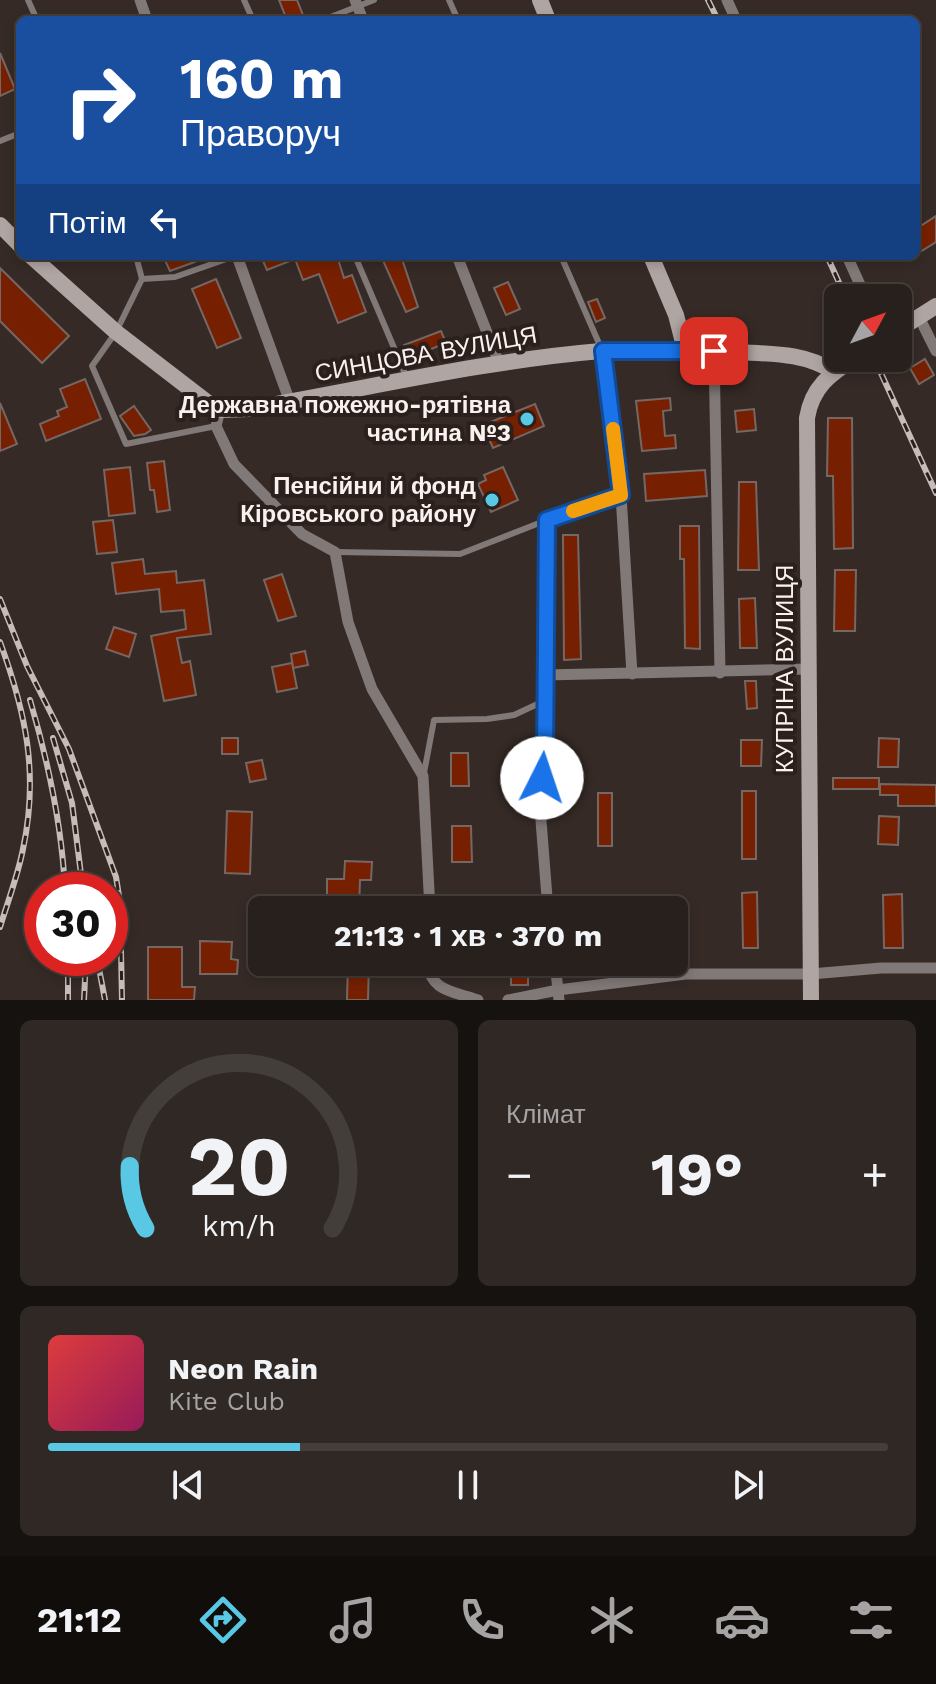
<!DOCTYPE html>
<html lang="uk">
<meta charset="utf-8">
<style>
body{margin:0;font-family:"Work Sans",sans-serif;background:#302825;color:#f1f3f6;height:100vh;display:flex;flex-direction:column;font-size:30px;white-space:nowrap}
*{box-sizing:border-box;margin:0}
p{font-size:26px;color:#a5a3a3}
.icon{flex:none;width:44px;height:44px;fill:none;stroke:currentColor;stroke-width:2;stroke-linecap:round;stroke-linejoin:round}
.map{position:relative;height:1000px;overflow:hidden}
.panel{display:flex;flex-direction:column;gap:20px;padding:20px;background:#16120f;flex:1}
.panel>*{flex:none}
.hud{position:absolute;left:16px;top:16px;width:904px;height:244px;border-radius:12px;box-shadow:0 4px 12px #0003,0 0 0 2px #443e3b;background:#1a4fa0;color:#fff;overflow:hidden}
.needle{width:52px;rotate:49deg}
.buttons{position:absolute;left:824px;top:284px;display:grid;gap:16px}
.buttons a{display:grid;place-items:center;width:88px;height:88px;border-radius:12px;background:#28201c;box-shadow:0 4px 12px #0003,0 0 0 2px #443e3b;font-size:40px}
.speed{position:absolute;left:24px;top:872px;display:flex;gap:16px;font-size:40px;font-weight:700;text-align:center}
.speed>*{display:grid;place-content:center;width:104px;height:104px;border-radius:50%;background:#28201c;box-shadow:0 4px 12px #0003,0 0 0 2px #443e3b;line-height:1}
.speed .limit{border:12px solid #d22;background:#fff;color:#111}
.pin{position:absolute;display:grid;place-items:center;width:68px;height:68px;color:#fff;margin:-34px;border-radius:16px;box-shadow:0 4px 12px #0006}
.me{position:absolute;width:88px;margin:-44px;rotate:4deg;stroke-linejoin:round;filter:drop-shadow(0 0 6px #0008)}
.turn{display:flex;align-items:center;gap:28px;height:168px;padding:0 32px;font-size:36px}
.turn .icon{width:104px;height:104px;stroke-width:2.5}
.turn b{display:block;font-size:56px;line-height:68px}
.then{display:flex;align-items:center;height:76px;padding:0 32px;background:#0003;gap:16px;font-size:30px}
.big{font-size:60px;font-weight:700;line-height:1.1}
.panel .tile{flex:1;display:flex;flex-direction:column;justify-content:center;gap:12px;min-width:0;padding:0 28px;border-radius:12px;background:#302825}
.panel .dial{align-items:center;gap:0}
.dial svg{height:208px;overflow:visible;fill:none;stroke:#443e3b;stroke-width:7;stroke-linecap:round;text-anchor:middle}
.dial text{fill:#f1f3f6;stroke:none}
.song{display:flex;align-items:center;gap:24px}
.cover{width:96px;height:96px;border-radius:12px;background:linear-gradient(135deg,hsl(0 70% 55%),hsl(330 70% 35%))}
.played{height:8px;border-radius:4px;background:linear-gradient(90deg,#59c8e4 30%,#443e3b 30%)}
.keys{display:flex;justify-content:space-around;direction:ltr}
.heat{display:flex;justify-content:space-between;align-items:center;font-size:44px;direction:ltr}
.panel .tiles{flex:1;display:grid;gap:20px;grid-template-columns:1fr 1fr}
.tile:last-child{grid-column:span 2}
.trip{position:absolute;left:248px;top:896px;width:440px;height:80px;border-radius:12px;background:#28201c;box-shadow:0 4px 12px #0003,0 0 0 2px #443e3b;font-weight:700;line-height:80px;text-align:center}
.tab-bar{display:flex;height:128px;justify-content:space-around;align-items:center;background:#100d0b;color:#a5a3a3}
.tab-bar .icon{width:56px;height:56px}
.tab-bar .active{color:#59c8e4}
.tab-bar b{font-size:36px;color:#f1f3f6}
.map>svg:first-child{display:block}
.building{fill:#762001;stroke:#756763;stroke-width:2}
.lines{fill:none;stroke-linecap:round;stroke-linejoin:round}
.lane{stroke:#807977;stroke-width:6}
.street{stroke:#807977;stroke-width:11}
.secondary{stroke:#afa5a2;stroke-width:16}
.rail-casing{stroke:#c6bdbb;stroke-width:6}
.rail{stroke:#2b201c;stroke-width:3;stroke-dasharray:9;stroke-linecap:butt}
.route-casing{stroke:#114b97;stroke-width:20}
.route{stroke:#1a73e8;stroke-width:14}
.slow{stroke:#f59e0b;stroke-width:14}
.poi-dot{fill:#59c8e4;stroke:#2b201c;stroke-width:3}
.labels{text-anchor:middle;stroke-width:8;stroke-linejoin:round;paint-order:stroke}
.street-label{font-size:24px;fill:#f9f1ef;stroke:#2b201c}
.poi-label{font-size:24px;font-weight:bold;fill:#f9f1ef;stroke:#2b201c;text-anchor:end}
</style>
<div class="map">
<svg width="936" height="1000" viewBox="0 0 936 1000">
<rect width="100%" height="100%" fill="#352a26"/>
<g class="building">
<polygon points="279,0 297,0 305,20 287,20"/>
<polygon points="0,53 15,89 0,96"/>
<polygon points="936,216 936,242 920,252 916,246 916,229"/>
<polygon points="163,256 211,256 170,271"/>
<polygon points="277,256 337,256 344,278 352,275 366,312 338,323 319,274 303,280 295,259 267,270 263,261"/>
<polygon points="381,256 401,256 418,307 406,312"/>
<polygon points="0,268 69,336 42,363 0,321"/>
<polygon points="216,279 241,338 217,348 192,289"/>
<polygon points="508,282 520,309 506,315 494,288"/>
<polygon points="597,299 605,318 596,322 588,302"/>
<polygon points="441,331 446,343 409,358 404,345"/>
<polygon points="925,359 934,375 919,384 910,368"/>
<polygon points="85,379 101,419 46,441 40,424 59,416 57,411 67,407 60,389"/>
<polygon points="670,398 671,410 663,411 665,436 675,435 676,448 642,451 636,401"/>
<polygon points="0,403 17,444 0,451"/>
<polygon points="535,404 544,426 493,448 483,425"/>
<polygon points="134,406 151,430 145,434 134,436 120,416"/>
<polygon points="754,409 756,430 737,432 735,411"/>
<polygon points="828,418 852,418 853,548 834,549 833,476 827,476"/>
<polygon points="164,461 170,510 157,512 154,490 150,490 147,463"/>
<polygon points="130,467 135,513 109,516 104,470"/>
<polygon points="503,467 518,500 491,512 478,484 486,480 484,475"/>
<polygon points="705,470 707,496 646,501 644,474"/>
<polygon points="739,482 756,482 759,570 738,570"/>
<polygon points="113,520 117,552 97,554 93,522"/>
<polygon points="680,526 699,526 700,649 685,648 684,559 680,559"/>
<polygon points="563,535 578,535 581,659 564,660"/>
<polygon points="143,559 145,574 176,571 177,583 204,580 211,634 177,638 182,663 190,661 196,695 164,701 151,636 186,629 184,610 161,612 159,589 116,594 112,563"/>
<polygon points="835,570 856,570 855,631 834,631"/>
<polygon points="282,574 296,616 278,621 264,580"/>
<polygon points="755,598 757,648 740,648 739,599"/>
<polygon points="114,627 136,634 129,657 106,649"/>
<polygon points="305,651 308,665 293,668 291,654"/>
<polygon points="292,663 297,688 277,692 272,667"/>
<polygon points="745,681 756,681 757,708 747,709"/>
<rect x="222" y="738" width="16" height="16"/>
<polygon points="879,738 899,739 898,767 878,767"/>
<polygon points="741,740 762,740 761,766 741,766"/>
<polygon points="451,753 468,753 469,786 451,786"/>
<polygon points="262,760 266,779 250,782 246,763"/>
<rect x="833" y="778" width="46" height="11"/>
<polygon points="880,784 936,785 936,806 898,806 898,795 880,795"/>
<rect x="742" y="791" width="14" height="68"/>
<rect x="598" y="793" width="14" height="53"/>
<polygon points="227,811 252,812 250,874 225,873"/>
<polygon points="879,816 899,817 898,845 878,844"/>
<polygon points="452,826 471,826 472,862 452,862"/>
<polygon points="345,861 372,862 371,880 360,880 359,910 327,909 327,879 344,879"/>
<polygon points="757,892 758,948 743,948 742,893"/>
<polygon points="902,894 903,948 884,948 883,895"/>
<polygon points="599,896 614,896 615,910 599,910"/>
<polygon points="200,941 232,942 231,959 238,960 237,974 200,974"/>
<polygon points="148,947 182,947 182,987 195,987 194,1000 148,1000"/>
<polygon points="348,962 369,962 368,1000 347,1000"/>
<rect x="511" y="962" width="17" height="23"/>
</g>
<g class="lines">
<g class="lane">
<polyline points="28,0 37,20"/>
<polyline points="244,0 253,20"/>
<polyline points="449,0 458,20"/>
<polyline points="323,20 374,0"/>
<polyline points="0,141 20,133"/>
<polyline points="136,256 142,279 116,332 92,366 126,444 216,426"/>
<polyline points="355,256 406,376"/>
<polyline points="561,256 601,348"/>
<polyline points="142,279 175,277 235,256"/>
<polyline points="335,552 460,554 547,520 621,495"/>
<polyline points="424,773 434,720 487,719 514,715 544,701"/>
</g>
<g class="street">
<polyline points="140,0 147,20"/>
<polyline points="355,0 363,20"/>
<polyline points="727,0 736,20"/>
<polyline points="237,256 290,402"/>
<polyline points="457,256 499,363"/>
<polyline points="847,256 866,298"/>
<polyline points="919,317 936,351"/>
<polyline points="603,351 621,495 632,674"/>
<polyline points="714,351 720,673"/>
<polyline points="220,410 216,426 234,464 302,534 335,552 348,622 372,689 423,776 430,910"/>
<polyline points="547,520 545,760 539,795 548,910"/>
<polyline points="545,675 809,669"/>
<path d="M427,962C431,992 453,991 478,1000"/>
<polyline points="555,962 559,1000"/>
<polyline points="508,1000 558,990 686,974 811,974 881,968 936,968"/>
</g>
<g class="secondary">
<polyline points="540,0 548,20"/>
<polyline points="0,225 20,245"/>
<path d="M31,256L116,332L207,402L220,410L248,409C365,389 482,361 601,351C645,348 690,350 735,352C769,354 804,352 834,372"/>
<polyline points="651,256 676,315 685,350"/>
<polyline points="898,330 936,306"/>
<path d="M811,1000L807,418C812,387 830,374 855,358"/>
</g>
<g class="rail-casing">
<g id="rail">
<polyline points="708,0 718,20"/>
<polyline points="827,256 846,298"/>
<polyline points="874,358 936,493"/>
<polyline points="0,599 27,666 69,749 116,877 120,902 122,1000"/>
<path d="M0,642C26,713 39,774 23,849C18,875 8,901 0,927"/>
<path d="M30,700C48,761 62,826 65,890"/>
<polyline points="53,738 72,803 83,890"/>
<polyline points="68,958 68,1000"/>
<polyline points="97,958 105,1000"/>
<polyline points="84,1000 86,958"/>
</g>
</g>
<use href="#rail" class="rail"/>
</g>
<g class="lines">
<g class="route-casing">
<polyline id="route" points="542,778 545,760 547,520 621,495 603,351 714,351"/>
</g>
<use href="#route" class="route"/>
<polyline class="slow" points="573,511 621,495 613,429"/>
</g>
<g class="poi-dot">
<circle cx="527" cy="419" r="8"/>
<circle cx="492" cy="500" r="8"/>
</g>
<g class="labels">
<g class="street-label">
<text transform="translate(426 354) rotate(-10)" y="8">СИНЦОВА ВУЛИЦЯ</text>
<text transform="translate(785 669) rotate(-90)" y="8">КУПРІНА ВУЛИЦЯ</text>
</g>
<g class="poi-label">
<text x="511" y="413">Державна пожежно-рятівна<tspan x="511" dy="28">частина №3</tspan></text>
<text x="476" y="494">Пенсійни й фонд<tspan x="476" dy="28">Кіровського району</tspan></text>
</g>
</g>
</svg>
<div class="buttons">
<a><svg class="needle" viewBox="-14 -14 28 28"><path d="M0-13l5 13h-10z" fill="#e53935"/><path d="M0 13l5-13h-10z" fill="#a5a3a3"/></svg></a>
</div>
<div class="speed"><div class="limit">30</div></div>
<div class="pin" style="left:714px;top:351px;background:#d93025"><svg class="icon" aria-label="arrive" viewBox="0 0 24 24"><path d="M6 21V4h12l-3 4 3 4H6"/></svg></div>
<svg class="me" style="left:542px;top:778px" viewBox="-20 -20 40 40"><circle r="19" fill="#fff"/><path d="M0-13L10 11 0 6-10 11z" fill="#1a73e8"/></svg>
<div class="trip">21:13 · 1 хв · 370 m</div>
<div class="hud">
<div class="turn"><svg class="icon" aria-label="right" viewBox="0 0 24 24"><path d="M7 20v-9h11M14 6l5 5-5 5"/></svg><div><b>160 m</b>Праворуч</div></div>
<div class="then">Потім<svg class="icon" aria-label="left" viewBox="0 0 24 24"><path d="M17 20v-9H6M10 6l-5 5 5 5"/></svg></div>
</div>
</div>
<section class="panel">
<div class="tiles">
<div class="tile dial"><svg viewBox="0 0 100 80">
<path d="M14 69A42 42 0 1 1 86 69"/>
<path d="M14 69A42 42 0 0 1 8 45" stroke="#59c8e4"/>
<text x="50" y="56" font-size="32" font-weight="700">20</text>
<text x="50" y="72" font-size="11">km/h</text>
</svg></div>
<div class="tile"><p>Клімат</p>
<div class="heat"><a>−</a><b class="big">19°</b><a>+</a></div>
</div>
<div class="tile">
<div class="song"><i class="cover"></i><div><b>Neon Rain</b><p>Kite Club</p></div></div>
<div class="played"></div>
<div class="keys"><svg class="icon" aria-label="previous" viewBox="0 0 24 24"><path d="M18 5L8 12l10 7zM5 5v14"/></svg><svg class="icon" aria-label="pause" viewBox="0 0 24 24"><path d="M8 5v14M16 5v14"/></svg><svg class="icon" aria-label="next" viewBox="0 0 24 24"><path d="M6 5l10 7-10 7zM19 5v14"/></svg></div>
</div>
</div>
</section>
<nav class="tab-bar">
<b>21:12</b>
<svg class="icon active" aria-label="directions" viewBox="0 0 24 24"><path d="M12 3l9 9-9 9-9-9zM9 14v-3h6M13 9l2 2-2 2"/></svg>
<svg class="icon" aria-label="music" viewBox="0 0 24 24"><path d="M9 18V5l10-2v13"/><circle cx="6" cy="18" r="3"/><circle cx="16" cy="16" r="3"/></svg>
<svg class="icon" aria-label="phone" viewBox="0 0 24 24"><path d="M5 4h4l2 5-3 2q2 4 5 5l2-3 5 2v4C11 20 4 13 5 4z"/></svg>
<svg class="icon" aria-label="climate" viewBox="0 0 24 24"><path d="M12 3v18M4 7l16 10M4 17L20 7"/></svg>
<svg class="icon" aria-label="car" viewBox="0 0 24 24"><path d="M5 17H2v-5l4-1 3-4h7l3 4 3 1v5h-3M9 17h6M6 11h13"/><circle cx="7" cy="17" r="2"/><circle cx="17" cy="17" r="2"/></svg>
<svg class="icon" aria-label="filters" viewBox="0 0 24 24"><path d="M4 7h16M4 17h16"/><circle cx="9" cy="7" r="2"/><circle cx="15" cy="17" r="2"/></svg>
</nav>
